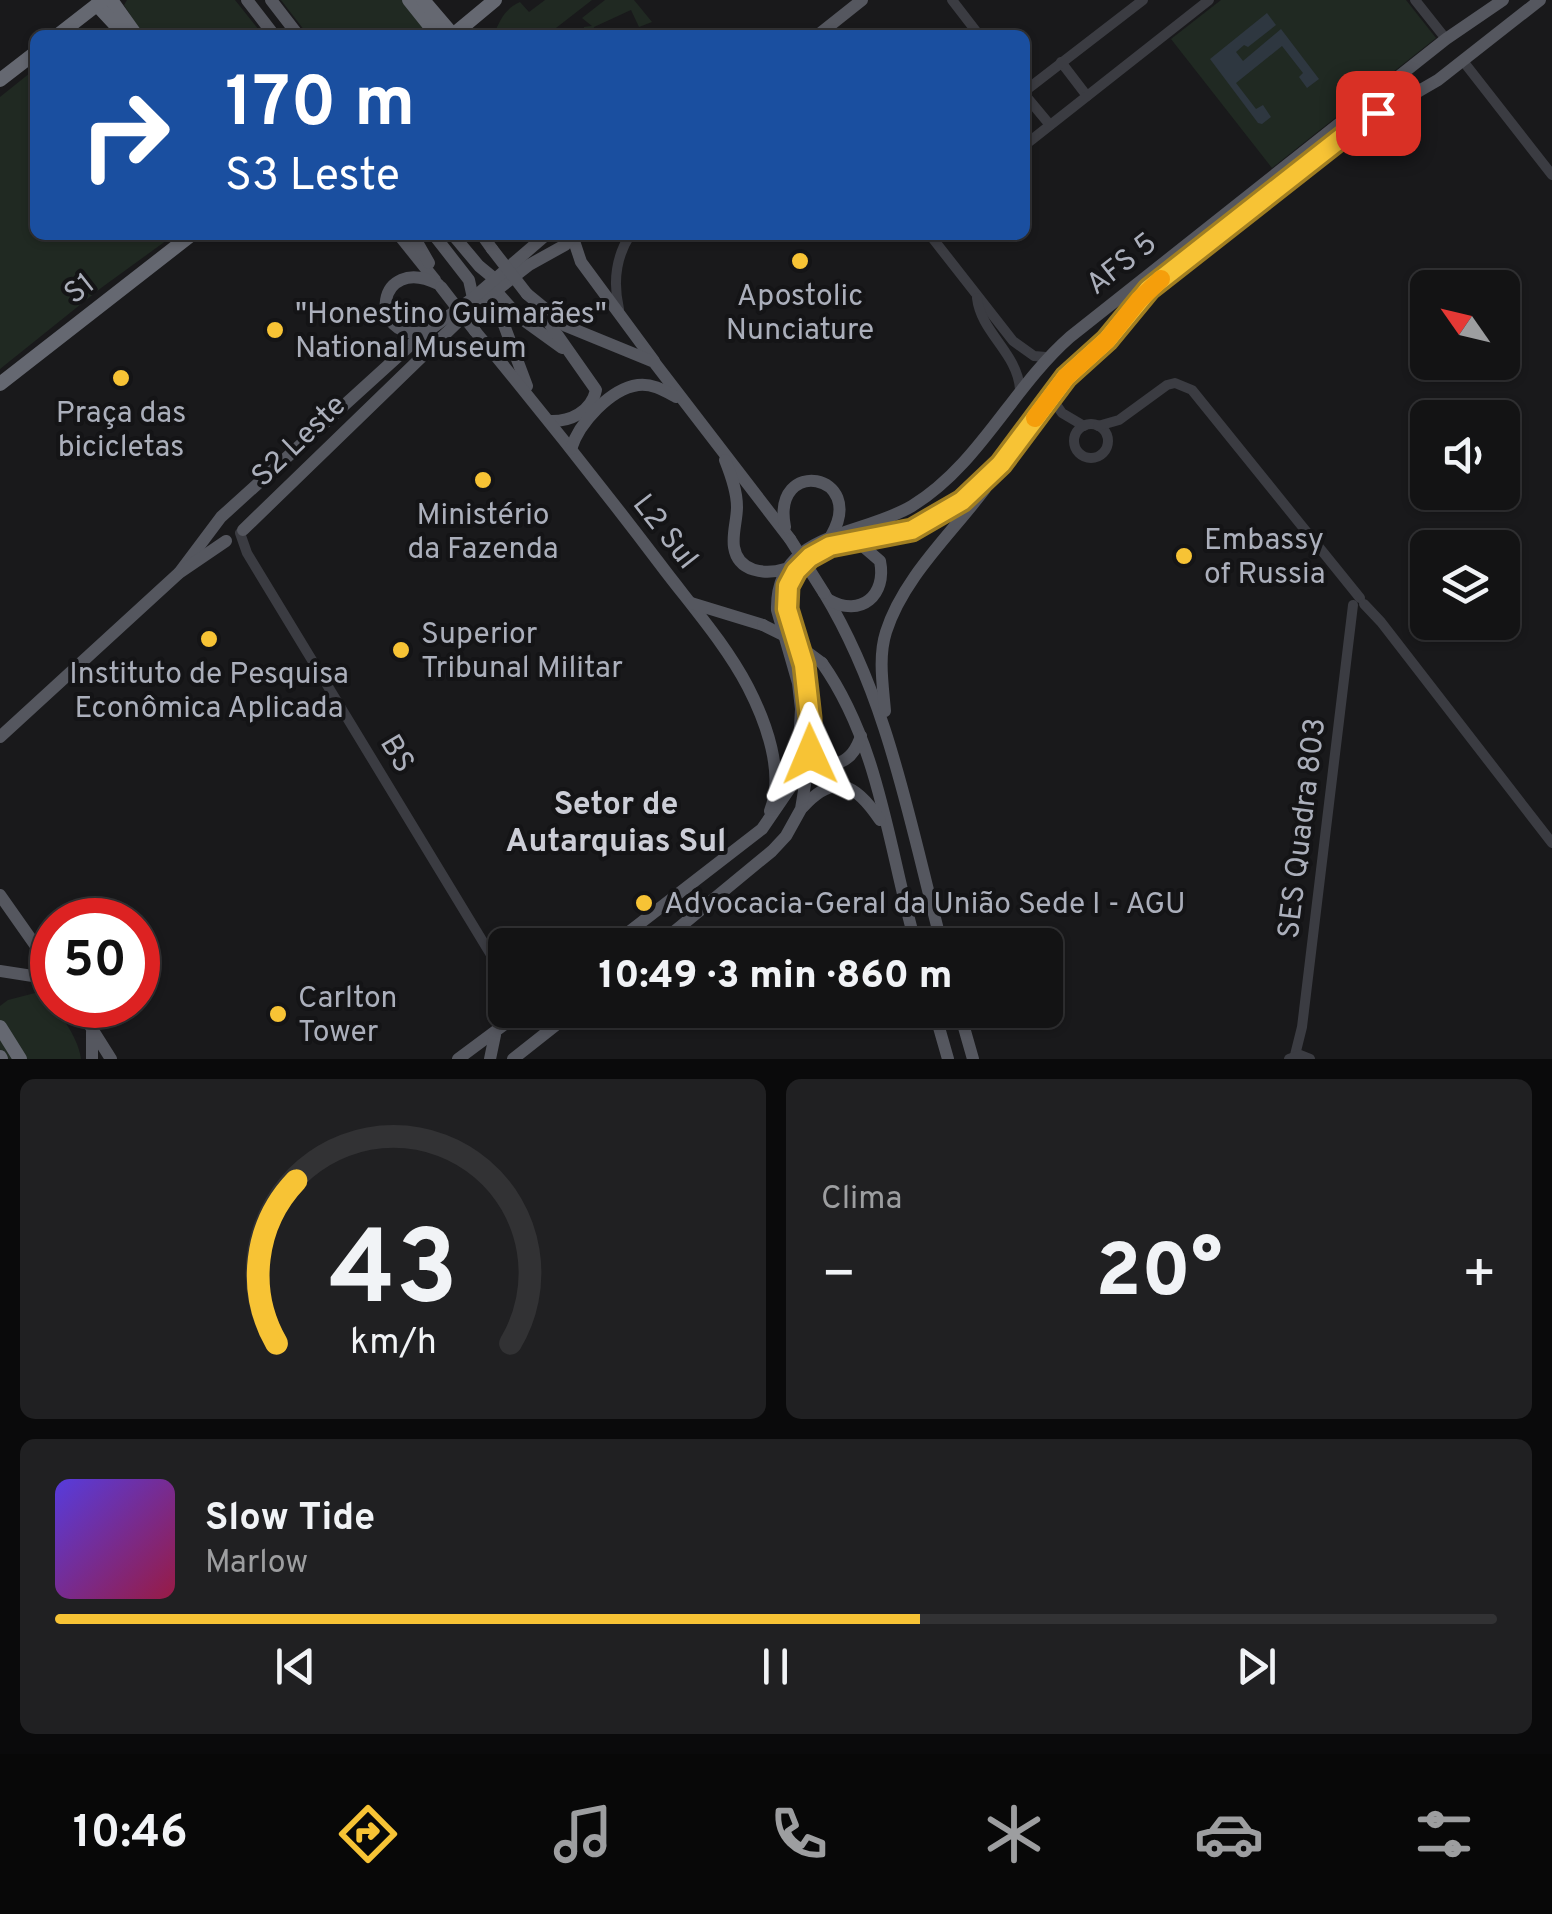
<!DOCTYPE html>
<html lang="pt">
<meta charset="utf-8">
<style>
body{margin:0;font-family:Overpass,sans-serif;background:#202022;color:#f1f3f6;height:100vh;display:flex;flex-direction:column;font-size:38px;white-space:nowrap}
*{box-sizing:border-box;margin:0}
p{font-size:32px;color:#9d9ea0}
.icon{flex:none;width:55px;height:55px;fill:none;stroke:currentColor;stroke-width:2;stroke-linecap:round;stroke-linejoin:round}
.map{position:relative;height:1059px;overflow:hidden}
.panel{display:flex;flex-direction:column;gap:20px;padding:20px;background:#0a0a0b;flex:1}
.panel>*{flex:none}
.hud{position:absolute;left:30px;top:30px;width:1000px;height:210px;border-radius:15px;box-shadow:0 2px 8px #0004,0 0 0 2px #323234;background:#1a4fa0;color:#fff;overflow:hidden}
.needle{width:65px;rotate:304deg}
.tools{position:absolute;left:1410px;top:270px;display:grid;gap:20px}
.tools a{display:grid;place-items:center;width:110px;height:110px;border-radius:15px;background:#131314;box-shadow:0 2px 8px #0004,0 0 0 2px #323234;font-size:50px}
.speed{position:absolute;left:30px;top:898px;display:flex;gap:20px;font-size:50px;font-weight:700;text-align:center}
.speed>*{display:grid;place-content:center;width:130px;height:130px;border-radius:50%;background:#131314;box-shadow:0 2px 8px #0004,0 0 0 2px #323234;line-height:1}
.speed .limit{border:15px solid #d22;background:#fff;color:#111}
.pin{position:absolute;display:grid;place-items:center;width:85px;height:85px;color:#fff;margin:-42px;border-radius:20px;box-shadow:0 5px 15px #0006}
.me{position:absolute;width:110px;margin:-55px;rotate:359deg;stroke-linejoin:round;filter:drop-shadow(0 0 8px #0008)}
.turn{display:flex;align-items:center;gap:35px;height:210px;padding:0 30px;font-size:45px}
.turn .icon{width:130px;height:130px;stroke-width:2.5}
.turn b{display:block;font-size:70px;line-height:85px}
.big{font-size:75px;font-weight:800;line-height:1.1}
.panel .card{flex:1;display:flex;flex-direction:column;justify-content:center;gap:15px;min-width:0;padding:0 35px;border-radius:15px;background:#202022}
.panel .dial{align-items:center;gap:0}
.dial svg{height:260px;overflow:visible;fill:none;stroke:#323234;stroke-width:7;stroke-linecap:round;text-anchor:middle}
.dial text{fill:#f1f3f6;stroke:none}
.song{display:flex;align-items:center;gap:30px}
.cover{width:120px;height:120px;border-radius:15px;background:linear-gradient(135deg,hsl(250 70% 55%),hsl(340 70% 35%))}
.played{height:10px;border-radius:5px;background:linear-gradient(90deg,#f7c335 60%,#323234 60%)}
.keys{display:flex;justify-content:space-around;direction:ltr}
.heat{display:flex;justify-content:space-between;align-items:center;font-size:55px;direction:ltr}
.panel .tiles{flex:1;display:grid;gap:20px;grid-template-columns:1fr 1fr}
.card:last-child{grid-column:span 2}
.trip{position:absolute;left:488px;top:928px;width:575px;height:100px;border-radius:15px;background:#131314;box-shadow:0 2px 8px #0004,0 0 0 2px #323234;font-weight:800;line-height:100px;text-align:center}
.dock{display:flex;height:160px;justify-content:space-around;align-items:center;background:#080808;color:#9d9ea0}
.dock .icon{width:70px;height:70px}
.dock .selected{color:#f7c335}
.dock b{font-size:45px;color:#f1f3f6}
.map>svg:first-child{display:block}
.green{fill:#202922}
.water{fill:#2e3740}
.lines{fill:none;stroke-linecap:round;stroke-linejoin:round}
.minor{stroke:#3b3c42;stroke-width:10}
.major{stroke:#55575f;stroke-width:12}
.highway{stroke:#656871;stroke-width:14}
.major-bridge{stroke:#55575f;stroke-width:12}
.route-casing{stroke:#a17f22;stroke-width:25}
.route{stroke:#f7c335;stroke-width:18}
.slow{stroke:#f59e0b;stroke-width:18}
.poi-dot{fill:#f7c335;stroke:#141416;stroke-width:4}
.labels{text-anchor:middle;stroke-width:8;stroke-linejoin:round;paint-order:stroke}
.street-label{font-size:30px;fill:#abafbb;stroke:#141416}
.poi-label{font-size:30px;fill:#abafbb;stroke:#141416;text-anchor:start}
.neighbourhood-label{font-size:32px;font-weight:bold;fill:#ccced7;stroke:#141416}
</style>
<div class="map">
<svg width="1552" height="1059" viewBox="0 0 1552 1059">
<rect width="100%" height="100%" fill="#19191b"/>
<g class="green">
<polygon points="127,0 235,0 263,35 143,35 124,5"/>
<polygon points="281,0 404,0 428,35 308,35"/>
<path d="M545,0H592L547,35H493C501,20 503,10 520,2L529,12Z"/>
<polygon points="605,0 634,0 652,22 639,27 631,10 594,27 592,35 582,35 584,27 592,26 582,18"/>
<polygon points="1221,0 1406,0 1436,38 1272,168 1171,39"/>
<polygon points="35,69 35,235 174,235 101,288 0,369 0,97"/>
<path d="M35,993C55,1001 79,1039 81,1059H0V1006L8,1000Z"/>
</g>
<polygon class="water" points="1267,13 1276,25 1248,47 1244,45 1236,52 1243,61 1281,29 1319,79 1307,88 1299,77 1303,73 1282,46 1236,83 1256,109 1263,105 1271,117 1262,124 1258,123 1210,59"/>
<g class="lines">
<g class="minor">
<polyline points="952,0 979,35"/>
<polyline points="1415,0 1446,39"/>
<polyline points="1463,61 1552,175"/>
<polyline points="1061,62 1087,96"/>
<polyline points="1025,91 1143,0"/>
<polyline points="1025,95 1050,125"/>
<polyline points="1025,145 1209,0"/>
<polyline points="930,235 1013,341 1034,356 1046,357"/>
<path d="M977,298C981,333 1017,352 1020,389"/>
<path d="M619,309C613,283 616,257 630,235"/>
<polyline points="1051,397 1062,413 1084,426"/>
<circle cx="1091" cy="441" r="17"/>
<polyline points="1098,426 1119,420 1167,385 1175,383 1192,390 1360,598"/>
<polyline points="240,533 247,553 505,978"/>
<polyline points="1364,604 1381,622 1552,843"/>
<polyline points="1295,1055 1302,1027 1353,605"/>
<polyline points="1289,1059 1300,1055 1310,1059"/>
</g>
<g class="major">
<polyline points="247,0 274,35"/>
<polyline points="271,0 298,35"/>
<polyline points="818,35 862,0"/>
<polyline points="399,235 435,280"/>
<polyline points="413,235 429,263"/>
<polyline points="434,235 469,280 473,298"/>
<polyline points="453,235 479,266 496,280"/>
<polyline points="482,235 492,249"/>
<polyline points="572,235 581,262 654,361"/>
<polyline points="496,291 519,317 562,348"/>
<polyline points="527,294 566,326 654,362 790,539"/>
<polyline points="483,302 501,317 527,386"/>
<path d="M542,313L596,390C591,412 570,422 549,421"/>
<path d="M475,331C538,407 600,485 660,564C690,604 725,643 748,687C766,722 785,773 770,811"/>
<path d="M425,332C366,341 376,253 438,284"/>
<path d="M571,449C579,423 610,389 638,385C652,383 665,391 676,397"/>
<path d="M725,460C731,475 737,491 737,507C737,520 732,534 734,547C738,572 765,575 785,569"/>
<path d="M785,527C771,456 868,473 831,536"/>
<polyline points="243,530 465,315 529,265 565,245 574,235"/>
<polyline points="179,573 221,517 416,340 473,298 546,235"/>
<path d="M824,593C889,700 910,825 942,945"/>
<path d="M829,600C861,618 887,595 880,561L858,542"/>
<polyline points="691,603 763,625"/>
<path d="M822,663C880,745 889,851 916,945"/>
<path d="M885,711C883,686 878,657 886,632C903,578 951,534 985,489"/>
<polyline points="0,737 179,573 226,541"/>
<path d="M810,754C833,772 852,763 861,736"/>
<path d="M803,807C835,772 856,784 880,820"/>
<polyline points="0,895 52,969"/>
<path d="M612,945L762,829L790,788L798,762L801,709L798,683L777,610C775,531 860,537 912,506C979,465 1012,388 1070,337L1446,39L1503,0"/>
<polyline points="658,945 772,851 786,836 801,809 810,754 810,718 804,665 787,609 788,585 796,571 809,557 829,546 912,530 962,501 1001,464 1066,377 1107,339 1149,289 1350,131 1438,80 1540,0"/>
<polyline points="0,971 52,979"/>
<polyline points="77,1005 111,1059"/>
<polyline points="934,1010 948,1059"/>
<polyline points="959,1010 973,1059"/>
<polyline points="92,1032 92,1059"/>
<polyline points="458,1059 524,1010"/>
<polyline points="490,1059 495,1035"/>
<polyline points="513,1059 575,1010"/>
</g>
<g class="highway">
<polyline points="111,0 136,35"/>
<polyline points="409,0 437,35"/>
<polyline points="423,0 453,35"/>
<polyline points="97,5 124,34"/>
<polyline points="58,35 103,0"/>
<polyline points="453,35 495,0"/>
<polyline points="0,80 35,53"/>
<polyline points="0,384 191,235"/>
<polyline points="0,1027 20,1059"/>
<polyline points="0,1057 1,1059"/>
</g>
<g class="major-bridge">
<polyline points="492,249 527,294"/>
<polyline points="441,287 475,331"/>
<polyline points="790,539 824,593"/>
<polyline points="763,625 787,637 822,663"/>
</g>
</g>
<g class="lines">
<g class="route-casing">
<polyline id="route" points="810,754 810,718 804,665 787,609 788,586 796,571 810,557 830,546 912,530 962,501 1001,464 1066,377 1107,340 1149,289 1350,131 1378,113"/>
</g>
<use href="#route" class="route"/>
<polyline class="slow" points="1035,418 1066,377 1107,340 1139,300 1161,279"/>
</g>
<g class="poi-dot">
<circle cx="800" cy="261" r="10"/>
<circle cx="275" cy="330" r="10"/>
<circle cx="121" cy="378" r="10"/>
<circle cx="483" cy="480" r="10"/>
<circle cx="1184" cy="556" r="10"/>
<circle cx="209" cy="639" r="10"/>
<circle cx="401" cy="650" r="10"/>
<circle cx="644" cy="903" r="10"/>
<circle cx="278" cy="1014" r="10"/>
</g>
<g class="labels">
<g class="street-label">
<text transform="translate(1121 263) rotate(-38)" y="10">AFS 5</text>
<text transform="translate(79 288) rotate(-38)" y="10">S1</text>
<text transform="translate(298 440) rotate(-44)" y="10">S2 Leste</text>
<text transform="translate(666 531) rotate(52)" y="10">L2 Sul</text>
<text transform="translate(398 753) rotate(59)" y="10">BS</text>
<text transform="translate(1301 828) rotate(-83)" y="10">SES Quadra 803</text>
</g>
<g class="poi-label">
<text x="800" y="305" text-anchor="middle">Apostolic<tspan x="800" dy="34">Nunciature</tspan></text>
<text x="295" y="323">"Honestino Guimarães"<tspan x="295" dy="34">National Museum</tspan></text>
<text x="121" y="422" text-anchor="middle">Praça das<tspan x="121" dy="34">bicicletas</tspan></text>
<text x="483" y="524" text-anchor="middle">Ministério<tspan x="483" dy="34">da Fazenda</tspan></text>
<text x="1204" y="549">Embassy<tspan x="1204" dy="34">of Russia</tspan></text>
<text x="421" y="643">Superior<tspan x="421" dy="34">Tribunal Militar</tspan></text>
<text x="209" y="683" text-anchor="middle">Instituto de Pesquisa<tspan x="209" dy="34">Econômica Aplicada</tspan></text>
<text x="664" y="913">Advocacia-Geral da União Sede I - AGU</text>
<text x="298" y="1007">Carlton<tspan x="298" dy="34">Tower</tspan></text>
</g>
<g class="neighbourhood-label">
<text x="616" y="814">Setor de<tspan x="616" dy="37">Autarquias Sul</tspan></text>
</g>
</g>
</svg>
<div class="tools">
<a><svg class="needle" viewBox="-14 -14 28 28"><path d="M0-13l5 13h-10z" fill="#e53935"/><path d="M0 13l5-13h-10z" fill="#9d9ea0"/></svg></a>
<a><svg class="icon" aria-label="sound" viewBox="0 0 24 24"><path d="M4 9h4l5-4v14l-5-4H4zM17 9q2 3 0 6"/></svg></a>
<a><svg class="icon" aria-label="layers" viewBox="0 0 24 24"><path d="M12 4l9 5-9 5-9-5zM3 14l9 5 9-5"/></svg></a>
</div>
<div class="speed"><div class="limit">50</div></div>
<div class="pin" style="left:1378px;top:113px;background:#d93025"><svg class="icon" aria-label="arrive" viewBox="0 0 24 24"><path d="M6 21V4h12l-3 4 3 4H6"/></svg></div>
<svg class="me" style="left:810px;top:754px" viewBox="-20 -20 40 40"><path d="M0-17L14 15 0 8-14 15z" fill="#f7c335" stroke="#fff" stroke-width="4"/></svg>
<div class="trip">10:49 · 3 min · 860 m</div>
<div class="hud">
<div class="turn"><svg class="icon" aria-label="right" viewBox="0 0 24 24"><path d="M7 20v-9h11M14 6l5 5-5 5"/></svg><div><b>170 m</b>S3 Leste</div></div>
</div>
</div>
<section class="panel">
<div class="tiles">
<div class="card dial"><svg viewBox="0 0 100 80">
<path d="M14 69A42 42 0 1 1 86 69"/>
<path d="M14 69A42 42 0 0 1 20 19" stroke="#f7c335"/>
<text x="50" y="56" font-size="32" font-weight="700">43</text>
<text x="50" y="72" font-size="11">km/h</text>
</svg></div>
<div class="card"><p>Clima</p>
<div class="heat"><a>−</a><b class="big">20°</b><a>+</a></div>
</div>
<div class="card">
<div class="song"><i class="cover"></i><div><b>Slow Tide</b><p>Marlow</p></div></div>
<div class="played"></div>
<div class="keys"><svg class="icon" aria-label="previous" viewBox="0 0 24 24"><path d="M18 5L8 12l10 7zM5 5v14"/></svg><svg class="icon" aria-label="pause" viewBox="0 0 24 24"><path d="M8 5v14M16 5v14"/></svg><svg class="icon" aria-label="next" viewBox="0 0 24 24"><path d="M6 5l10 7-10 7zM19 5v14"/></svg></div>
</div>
</div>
</section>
<nav class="dock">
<b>10:46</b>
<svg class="icon selected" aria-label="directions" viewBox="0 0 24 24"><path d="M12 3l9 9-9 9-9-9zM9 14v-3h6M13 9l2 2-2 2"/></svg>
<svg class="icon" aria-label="music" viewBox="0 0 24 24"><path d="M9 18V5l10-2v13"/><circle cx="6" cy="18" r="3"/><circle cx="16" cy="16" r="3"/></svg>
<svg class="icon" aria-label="phone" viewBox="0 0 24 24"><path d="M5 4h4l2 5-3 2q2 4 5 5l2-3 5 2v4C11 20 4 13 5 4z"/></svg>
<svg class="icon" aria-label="climate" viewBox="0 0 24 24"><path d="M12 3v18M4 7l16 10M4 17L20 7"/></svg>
<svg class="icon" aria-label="car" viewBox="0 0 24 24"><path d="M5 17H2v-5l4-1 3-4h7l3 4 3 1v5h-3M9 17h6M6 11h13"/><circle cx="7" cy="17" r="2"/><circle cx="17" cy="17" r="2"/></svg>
<svg class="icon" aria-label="filters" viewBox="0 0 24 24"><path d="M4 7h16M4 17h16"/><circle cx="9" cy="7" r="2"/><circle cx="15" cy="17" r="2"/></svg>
</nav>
